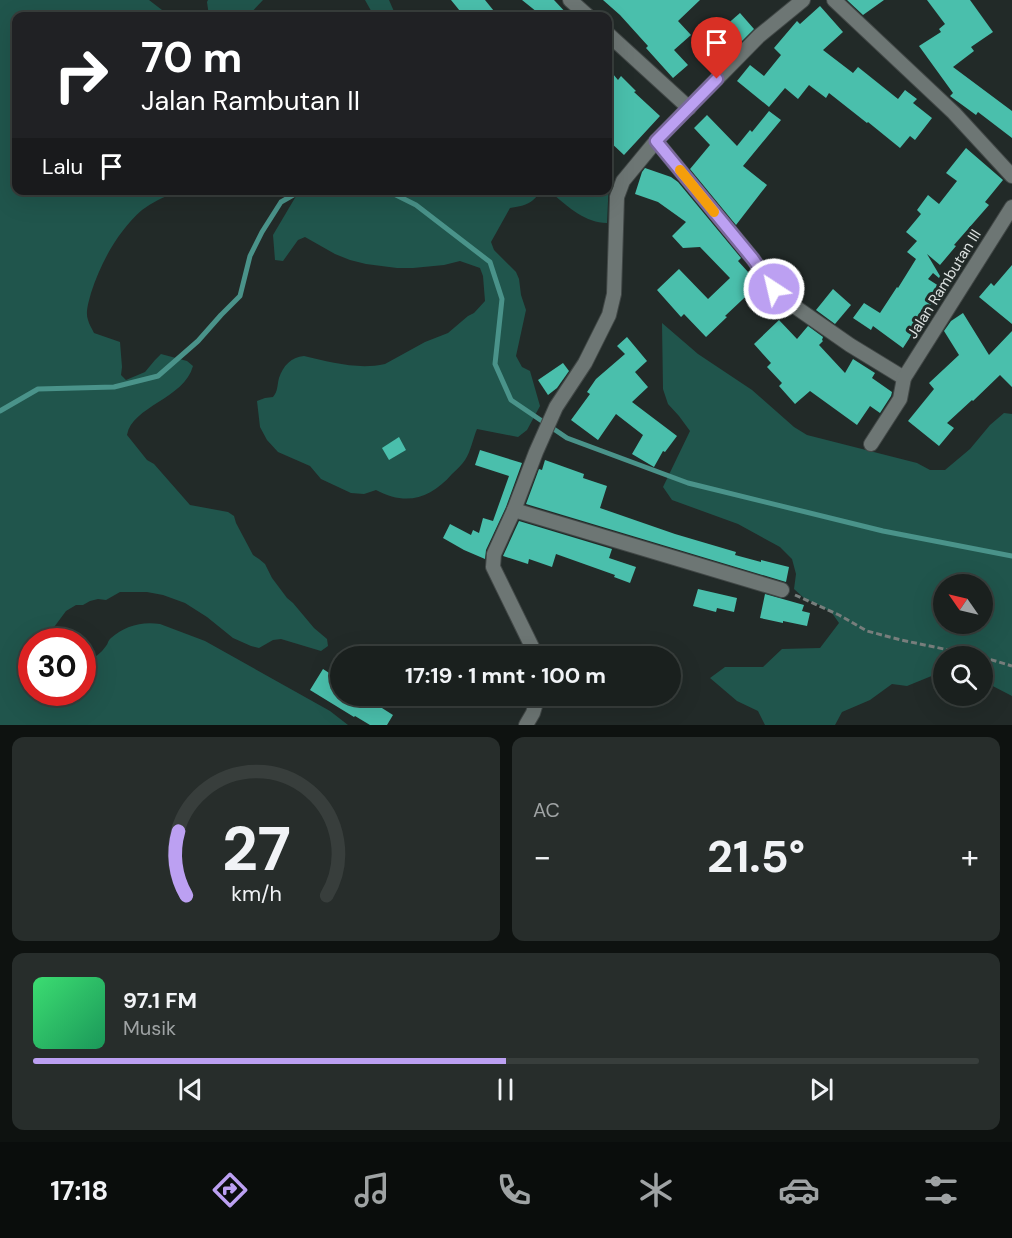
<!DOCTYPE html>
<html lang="id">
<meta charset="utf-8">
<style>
body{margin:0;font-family:"DM Sans",sans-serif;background:#272d2b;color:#f1f3f6;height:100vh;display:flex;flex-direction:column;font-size:22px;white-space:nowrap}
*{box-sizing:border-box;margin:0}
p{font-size:20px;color:#9fa3a4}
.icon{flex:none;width:33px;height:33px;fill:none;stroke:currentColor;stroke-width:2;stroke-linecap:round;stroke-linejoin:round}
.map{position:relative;height:725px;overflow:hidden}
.drawer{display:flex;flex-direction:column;gap:12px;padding:12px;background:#0e1210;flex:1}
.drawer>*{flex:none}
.top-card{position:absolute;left:12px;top:12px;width:600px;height:183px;border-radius:12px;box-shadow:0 6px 24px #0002,0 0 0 2px #383e3c;background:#202124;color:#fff;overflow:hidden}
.needle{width:39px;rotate:304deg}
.controls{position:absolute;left:933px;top:574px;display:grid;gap:12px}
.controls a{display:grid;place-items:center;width:60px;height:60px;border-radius:50%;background:#1a201e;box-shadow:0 6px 24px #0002,0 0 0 2px #383e3c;font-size:30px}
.speed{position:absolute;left:18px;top:628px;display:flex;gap:12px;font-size:30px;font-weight:700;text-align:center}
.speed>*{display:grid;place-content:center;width:78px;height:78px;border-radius:50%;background:#1a201e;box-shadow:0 6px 24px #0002,0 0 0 2px #383e3c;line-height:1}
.speed .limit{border:9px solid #d22;background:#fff;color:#111}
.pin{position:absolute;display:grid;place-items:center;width:51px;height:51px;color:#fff;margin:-62px -26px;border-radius:50% 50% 50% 0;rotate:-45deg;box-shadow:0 0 6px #0007}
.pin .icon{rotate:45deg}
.me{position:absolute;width:66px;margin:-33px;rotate:325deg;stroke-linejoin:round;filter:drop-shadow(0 0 4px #0008)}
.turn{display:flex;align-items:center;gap:21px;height:126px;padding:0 30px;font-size:27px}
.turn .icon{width:78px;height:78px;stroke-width:2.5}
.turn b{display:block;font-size:42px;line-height:51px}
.then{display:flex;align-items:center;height:57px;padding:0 30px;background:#0003;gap:12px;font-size:22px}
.big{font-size:45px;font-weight:700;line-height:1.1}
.drawer .card{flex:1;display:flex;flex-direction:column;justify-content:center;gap:9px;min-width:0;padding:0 21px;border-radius:12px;background:#272d2b}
.drawer .dial{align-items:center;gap:0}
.dial svg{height:156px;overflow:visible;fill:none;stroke:#383e3c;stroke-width:7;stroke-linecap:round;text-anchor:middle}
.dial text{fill:#f1f3f6;stroke:none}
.song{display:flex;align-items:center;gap:18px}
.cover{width:72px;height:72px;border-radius:9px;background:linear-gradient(135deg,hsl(140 70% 55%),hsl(150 70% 35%))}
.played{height:6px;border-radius:3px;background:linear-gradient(90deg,#bca0f2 50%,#383e3c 50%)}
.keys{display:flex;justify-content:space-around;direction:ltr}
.heat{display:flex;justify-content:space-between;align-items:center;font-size:33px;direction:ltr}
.drawer .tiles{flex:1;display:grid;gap:12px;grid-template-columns:1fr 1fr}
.card:last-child{grid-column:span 2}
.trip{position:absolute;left:330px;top:646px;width:351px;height:60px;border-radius:30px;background:#1a201e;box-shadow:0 6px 24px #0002,0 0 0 2px #383e3c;font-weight:700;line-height:60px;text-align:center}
.tabs{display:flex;height:96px;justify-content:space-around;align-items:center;background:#0a0d0c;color:#9fa3a4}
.tabs .icon{width:42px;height:42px}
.tabs .selected{color:#bca0f2}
.tabs b{font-size:27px;color:#f1f3f6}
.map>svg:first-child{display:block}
.green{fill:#20554c;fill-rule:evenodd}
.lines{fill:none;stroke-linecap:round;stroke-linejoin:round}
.stream{stroke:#4a938a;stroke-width:5}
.building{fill:#4abfac}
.street-casing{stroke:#424847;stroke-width:16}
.path{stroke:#777e7c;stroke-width:3;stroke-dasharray:6 3;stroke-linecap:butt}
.street{stroke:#6d7674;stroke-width:14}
.route-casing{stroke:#7a689d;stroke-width:15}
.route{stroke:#bca0f2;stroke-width:10}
.slow{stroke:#f59e0b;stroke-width:10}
.labels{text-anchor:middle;stroke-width:6;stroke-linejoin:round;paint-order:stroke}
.street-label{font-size:15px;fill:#dde2e1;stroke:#222a28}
</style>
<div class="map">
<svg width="1012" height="725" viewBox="0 0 1012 725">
<rect width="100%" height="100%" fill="#222a28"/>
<g class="green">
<path d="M0,0H149L162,10L168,16H16V190L177,191L175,193C163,197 153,202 142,210C118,231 101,262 91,293C89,301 85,312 88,320C89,324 92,329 94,333L120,342L122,367L121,375L126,380L145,372L155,360L161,354L187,361L193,366C184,399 132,406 127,435L147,460L154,464L190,505L228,512L234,516L236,523L253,555L259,559L265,564L272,578L287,598L293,603L314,628L327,639L328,646L321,651L281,639L273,640L259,648L251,646L233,638L207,617L185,603L163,595L147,592H120L106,600L98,599L90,601L83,605H76L66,611L46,638L52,642H32V693H82L83,660L87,661C95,658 101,653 106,646C109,642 107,642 111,638C124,626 142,621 160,624L205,641L330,711L348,725H0Z"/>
<polygon points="208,0 263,0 248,16 209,16 207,2"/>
<polygon points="365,0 389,0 396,16 374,16"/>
<path d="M608,177L609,179L607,223C586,223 568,207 553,194L538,195C530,205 522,206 510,208L491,242L494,250L516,272L519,279L521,295L526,310L516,356L522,367L530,371L540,406L527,430L518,437L477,429C473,438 471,451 465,460C462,465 457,469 452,474C430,499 406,506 376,490L364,494L351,493L321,479L310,466L278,452L267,440L260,427L257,401L265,398L273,397C278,391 277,386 279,378C283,366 291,357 304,356C330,362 358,370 385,364L425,342L448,333L468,316L474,313L485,301L483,276L480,268L460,261L444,265L413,268H397L366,264L350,260L335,254L305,237L298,240L283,261L275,260L273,235L299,191L608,190Z"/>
<path d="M662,323L698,354L752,390L794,427L807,435L917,463L930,470H945L970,449L990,425L1004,413L1012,414V696L983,681L982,657H944L943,675H934L907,686L892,684L870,700L842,712L835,725H765L758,711L737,701L710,678L725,667H763L782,649L820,648L839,623L832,613L819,605L805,599L794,589L796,574L792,559L780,547L738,524L672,500L663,487L690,431L679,416L668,404L663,389ZM944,585H982V624H944Z"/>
</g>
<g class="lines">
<g class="stream">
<polyline points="386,190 416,205 490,262 502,299 495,364 511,400 567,438 688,483 883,531 1012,556"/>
<polyline points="0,411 38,389 114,387 158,376 198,341 221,315 240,296 250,256 262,232 281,202 302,190"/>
</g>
</g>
<g class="building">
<polygon points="451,0 485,0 498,16 464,16"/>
<polygon points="522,0 554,0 569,16 542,16"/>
<polygon points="603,0 700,0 678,21 691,35 674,50 688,65 673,78 646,48 648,46 620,15"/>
<polygon points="847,0 884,0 863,15"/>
<polygon points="927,0 970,0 993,32 971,47 974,51 953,67 1012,111 1012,138 978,112 976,115 950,96 953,93 919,46 941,32 939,29 945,24"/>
<polygon points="820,6 843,32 823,50 853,73 858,67 898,99 905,90 917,99 913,103 932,118 915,140 910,136 900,148 868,122 867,123 829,93 826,98 809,85 798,99 785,88 769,107 737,81 750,65 764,76 781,55 774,48 797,21 800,24"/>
<polygon points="740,13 754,29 733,50 717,33"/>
<polygon points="608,68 618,80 621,76 636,91 634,92 660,116 624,155 608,140 608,127 613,121 608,116"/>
<polygon points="769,111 781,120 743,166 767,185 736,225 690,169 710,145 694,128 707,115 737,146 750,130 752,132"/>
<polygon points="966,148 1003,180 985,202 989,205 954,245 956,246 940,265 927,254 940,276 939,278 933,273 928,279 942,288 903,348 873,326 871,330 853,318 864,303 880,313 897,287 898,288 916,259 907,252 917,241 906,232 921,214 917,210 928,195 939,204 957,181 946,173"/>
<polygon points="645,168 671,177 678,182 741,258 738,261 759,284 725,316 727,317 706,337 684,314 681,317 657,290 679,269 708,299 730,278 700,247 683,248 672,236 686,222 658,202 635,194 642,172"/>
<polygon points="1012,265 1012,324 979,297 991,283 994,286"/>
<polygon points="833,289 851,305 835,324 816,310"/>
<polygon points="963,313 989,355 1012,331 1012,387 1000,375 973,401 972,400 947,423 954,428 939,446 908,421 934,389 929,383 959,355 944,331 951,321"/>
<polygon points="779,320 797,339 808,326 823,337 822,340 823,341 819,345 845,373 853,359 875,373 872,378 892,392 891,396 880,413 870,406 857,425 810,391 795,404 779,386 782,383 767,367 771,363 754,344"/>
<polygon points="627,337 647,361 635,372 648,387 632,402 677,436 665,452 663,451 654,467 632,454 643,435 616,414 598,440 571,420 590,394 587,392 596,379 625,354 617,346"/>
<polygon points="563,363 569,371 557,388 548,395 538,380"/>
<polygon points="399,437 406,450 389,460 382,448"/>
<polygon points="480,450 522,463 506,507 486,550 485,559 464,550 443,538 450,524 471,535 473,530 479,533 483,518 493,521 509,476 475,465"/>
<polygon points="545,460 584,474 583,478 607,486 600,508 675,534 736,552 735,555 761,562 761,560 789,567 786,582 526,504 539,469 542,470"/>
<polygon points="519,521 612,549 609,558 636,567 630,583 614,577 615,575 556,554 552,567 529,559 528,564 503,556"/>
<polygon points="698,589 737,598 734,612 717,608 716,612 693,606"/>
<polygon points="765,594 804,605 802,611 810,613 807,626 783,621 783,623 760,618"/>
<polygon points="323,669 340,680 340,696 363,696 393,715 387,725 370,725 355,716 354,717 310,690"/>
</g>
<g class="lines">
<g class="street-casing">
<g id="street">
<polyline points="570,0 588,16"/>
<polyline points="834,0 954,113 1012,176"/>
<polyline points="608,34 689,108"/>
<polyline points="656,141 753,259 774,289 794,306 850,345 904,378"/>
<polyline points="871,444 900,399 904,378 1012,207"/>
<polyline points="514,510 782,590"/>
<polyline points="537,657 493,567 494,554 514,510 536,452 556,407 585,363 609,315 614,294 617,197 623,181 656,141 759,36 803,0"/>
<polyline points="526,725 533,713 538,696"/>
</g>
</g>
<g class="path">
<polyline points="795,595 839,615 867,631 901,640 982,657"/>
<polyline points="982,657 1012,666"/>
</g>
<use href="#street" class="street"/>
</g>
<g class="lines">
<g class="route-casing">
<polyline id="route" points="717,79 656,141 753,259 774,289"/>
</g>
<use href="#route" class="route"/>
<polyline class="slow" points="680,170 714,212"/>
</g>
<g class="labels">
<g class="street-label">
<text transform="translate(944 284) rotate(-58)" y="5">Jalan Rambutan III</text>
</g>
</g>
</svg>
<div class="controls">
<a><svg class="needle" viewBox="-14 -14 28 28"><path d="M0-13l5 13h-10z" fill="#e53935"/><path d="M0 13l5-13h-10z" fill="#9fa3a4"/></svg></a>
<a><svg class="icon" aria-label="search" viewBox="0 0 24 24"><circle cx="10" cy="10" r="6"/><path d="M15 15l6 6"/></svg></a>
</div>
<div class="speed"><div class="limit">30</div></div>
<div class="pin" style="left:717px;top:79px;background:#d93025"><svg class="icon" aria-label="arrive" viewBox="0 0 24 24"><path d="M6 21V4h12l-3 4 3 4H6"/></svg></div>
<svg class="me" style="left:774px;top:289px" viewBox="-20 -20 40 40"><circle r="17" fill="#bca0f2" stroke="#fff" stroke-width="3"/><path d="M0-11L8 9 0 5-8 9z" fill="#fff"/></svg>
<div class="trip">17:19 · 1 mnt · 100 m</div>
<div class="top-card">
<div class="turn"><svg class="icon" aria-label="right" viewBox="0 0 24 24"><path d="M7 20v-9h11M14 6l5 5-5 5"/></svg><div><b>70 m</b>Jalan Rambutan II</div></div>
<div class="then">Lalu<svg class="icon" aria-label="arrive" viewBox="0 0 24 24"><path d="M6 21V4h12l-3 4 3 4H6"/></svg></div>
</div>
</div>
<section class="drawer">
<div class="tiles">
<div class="card dial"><svg viewBox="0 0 100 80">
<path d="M14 69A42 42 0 1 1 86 69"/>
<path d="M14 69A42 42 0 0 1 10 36" stroke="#bca0f2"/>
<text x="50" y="56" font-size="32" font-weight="700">27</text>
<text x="50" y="72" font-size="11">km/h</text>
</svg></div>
<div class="card"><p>AC</p>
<div class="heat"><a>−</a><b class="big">21.5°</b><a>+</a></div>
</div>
<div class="card">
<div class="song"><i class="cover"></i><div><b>97.1 FM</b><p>Musik</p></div></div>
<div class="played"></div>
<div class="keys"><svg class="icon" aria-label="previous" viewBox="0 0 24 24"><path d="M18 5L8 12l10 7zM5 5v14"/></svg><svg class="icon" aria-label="pause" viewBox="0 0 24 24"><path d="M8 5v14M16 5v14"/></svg><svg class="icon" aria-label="next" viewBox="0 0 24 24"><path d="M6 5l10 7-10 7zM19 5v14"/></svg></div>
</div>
</div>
</section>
<nav class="tabs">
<b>17:18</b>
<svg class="icon selected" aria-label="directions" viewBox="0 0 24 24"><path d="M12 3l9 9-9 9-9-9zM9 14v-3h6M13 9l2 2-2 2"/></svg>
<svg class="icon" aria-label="music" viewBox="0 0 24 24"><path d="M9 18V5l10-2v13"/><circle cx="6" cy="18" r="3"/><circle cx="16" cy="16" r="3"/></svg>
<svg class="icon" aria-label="phone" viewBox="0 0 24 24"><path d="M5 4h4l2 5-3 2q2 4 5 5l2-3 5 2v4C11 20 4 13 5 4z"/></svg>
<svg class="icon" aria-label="climate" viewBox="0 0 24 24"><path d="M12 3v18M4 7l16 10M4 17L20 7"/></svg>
<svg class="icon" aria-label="car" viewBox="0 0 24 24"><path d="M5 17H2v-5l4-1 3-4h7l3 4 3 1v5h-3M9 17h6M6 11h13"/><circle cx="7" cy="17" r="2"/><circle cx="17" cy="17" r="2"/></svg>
<svg class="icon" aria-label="filters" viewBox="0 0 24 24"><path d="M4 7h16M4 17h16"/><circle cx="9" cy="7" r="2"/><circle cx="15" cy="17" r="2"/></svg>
</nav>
